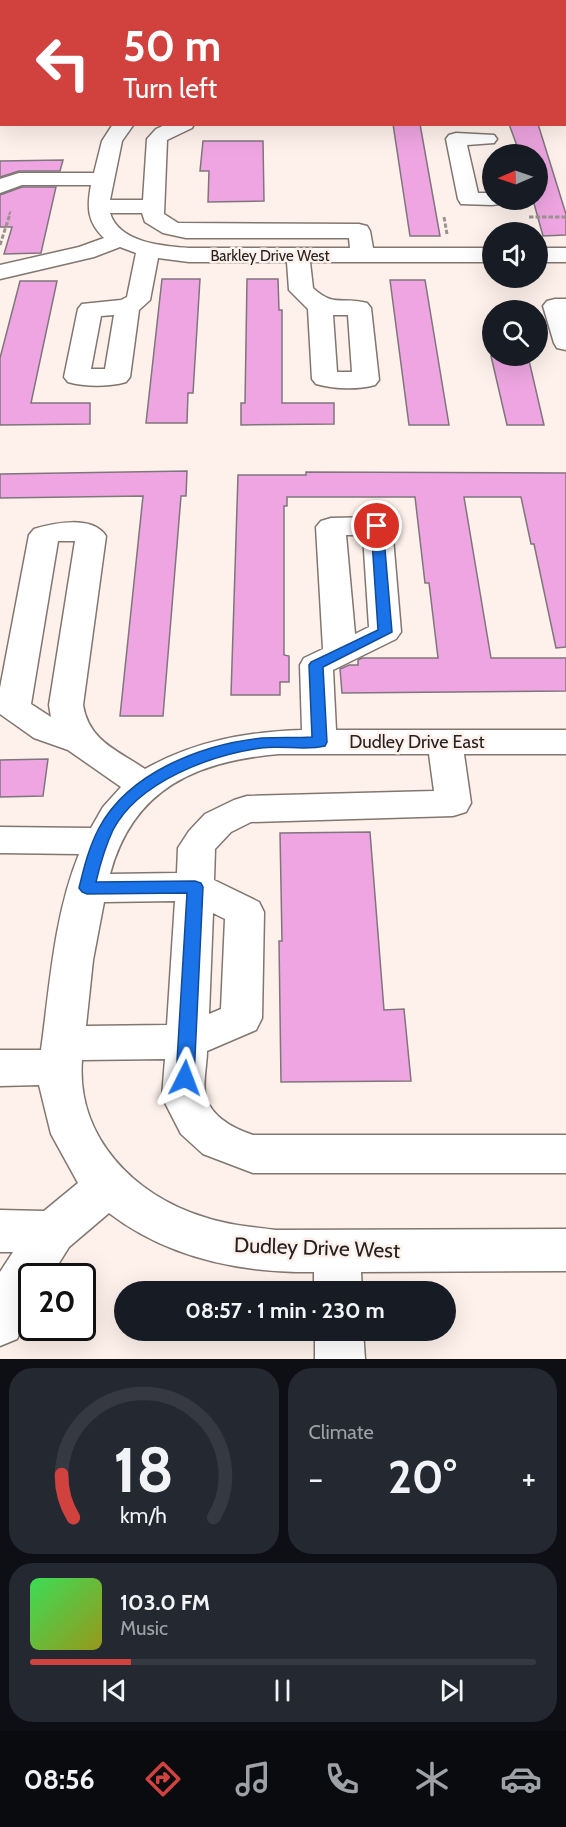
<!DOCTYPE html>
<meta charset="utf-8">
<style>
body{margin:0;font-family:Cabin,sans-serif;background:#242831;color:#f1f3f6;height:100vh;display:flex;flex-direction:column;font-size:22px;white-space:nowrap}
*{box-sizing:border-box;margin:0}
p{font-size:20px;color:#9ea1a6}
.icon{flex:none;width:33px;height:33px;fill:none;stroke:currentColor;stroke-width:2;stroke-linecap:round;stroke-linejoin:round}
.map{position:relative;height:1359px;overflow:hidden}
.panel{display:flex;flex-direction:column;gap:9px;padding:9px;background:#0d0f14;flex:1}
.panel>*{flex:none}
.guide{position:absolute;left:0px;top:0px;width:567px;height:126px;box-shadow:0 6px 24px #0002;background:#d1423e;color:#fff;overflow:hidden}
.needle{width:39px;rotate:268deg}
.buttons{position:absolute;left:482px;top:144px;display:grid;gap:12px}
.buttons a{display:grid;place-items:center;width:66px;height:66px;border-radius:50%;background:#171b24;box-shadow:0 6px 24px #0002;font-size:30px}
.speed{position:absolute;left:18px;top:1263px;display:flex;gap:12px;font-size:30px;font-weight:700;text-align:center}
.speed>*{display:grid;place-content:center;width:78px;height:78px;border-radius:50%;background:#171b24;box-shadow:0 6px 24px #0002;line-height:1}
.speed .limit{border:3px solid #111;border-radius:9px;background:#fff;color:#111}
.pin{position:absolute;display:grid;place-items:center;width:51px;height:51px;color:#fff;margin:-26px;border:3px solid #fff;border-radius:50%;box-shadow:0 2px 6px #0007}
.me{position:absolute;width:66px;margin:-33px;rotate:3deg;stroke-linejoin:round;filter:drop-shadow(0 0 4px #0008)}
.turn{display:flex;align-items:center;gap:21px;height:126px;padding:0 24px;font-size:27px}
.turn .icon{width:78px;height:78px;stroke-width:2.5}
.turn b{display:block;font-size:42px;line-height:51px}
.big{font-size:45px;font-weight:700;line-height:1.1}
.panel .tile{flex:1;display:flex;flex-direction:column;justify-content:center;gap:9px;min-width:0;padding:0 21px;border-radius:24px;background:#242831}
.panel .dial{align-items:center;gap:0}
.dial svg{height:156px;overflow:visible;fill:none;stroke:#363941;stroke-width:7;stroke-linecap:round;text-anchor:middle}
.dial text{fill:#f1f3f6;stroke:none}
.song{display:flex;align-items:center;gap:18px}
.cover{width:72px;height:72px;border-radius:9px;background:linear-gradient(135deg,hsl(130 70% 55%),hsl(60 70% 35%))}
.played{height:6px;border-radius:3px;background:linear-gradient(90deg,#d1423e 20%,#363941 20%)}
.keys{display:flex;justify-content:space-around;direction:ltr}
.heat{display:flex;justify-content:space-between;align-items:center;font-size:33px;direction:ltr}
.panel .tiles{flex:1;display:grid;gap:9px;grid-template-columns:1fr 1fr}
.tile:last-child{grid-column:span 2}
.trip{position:absolute;left:114px;top:1281px;width:342px;height:60px;border-radius:30px;background:#171b24;box-shadow:0 6px 24px #0002;font-weight:700;line-height:60px;text-align:center}
.tab-bar{display:flex;height:96px;justify-content:space-around;align-items:center;background:#090b0e;color:#9ea1a6}
.tab-bar .icon{width:42px;height:42px}
.tab-bar .current{color:#d1423e}
.tab-bar b{font-size:27px;color:#f1f3f6}
.map>svg:first-child{display:block}
.building{fill:#eea5e1;stroke:#7f757d;stroke-width:1.5}
.lines{fill:none;stroke-linecap:round;stroke-linejoin:round}
.minor-casing{stroke:#817670;stroke-width:3}
.path-far1{stroke:#9c938f;stroke-width:2;stroke-dasharray:4 1.5;stroke-linecap:butt}
.path{stroke:#9c938f;stroke-width:3;stroke-dasharray:4.5 2;stroke-linecap:butt}
.minor{fill:#fff;fill-rule:evenodd}
.route{fill:#1a73e8;stroke:#114b97;stroke-width:1.5}
.labels{text-anchor:middle;stroke-width:5;stroke-linejoin:round;paint-order:stroke}
.far-street-label{font-size:15px;fill:#272220;stroke:#fef1eb}
.street-label{font-size:18px;fill:#272220;stroke:#fef1eb}
.near-street-label{font-size:21px;fill:#272220;stroke:#fef1eb}
</style>
<div class="map">
<svg width="566" height="1359" viewBox="0 0 566 1359">
<rect width="100%" height="100%" fill="#fef1eb"/>
<g class="building">
<polygon points="393,124 420,124 440,236 410,236"/>
<polygon points="509,124 538,124 566,214 566,235 543,236 533,200 537,200 537,154 520,154"/>
<polygon points="203,141 263,141 264,201 208,202 209,171 200,171"/>
<polygon points="63,160 60,171 19,171 0,177 0,161"/>
<polygon points="22,187 56,187 41,253 4,254 12,227 0,227 0,195"/>
<polygon points="162,279 200,279 193,393 188,393 187,423 146,423"/>
<polygon points="247,279 278,279 279,310 282,310 282,403 334,403 334,424 241,425 241,403 245,403"/>
<polygon points="390,280 425,280 449,425 409,425"/>
<polygon points="20,281 57,281 31,403 90,403 90,424 0,425 0,358"/>
<polygon points="491,356 528,356 544,425 507,425"/>
<polygon points="187,471 186,496 181,496 163,716 120,716 143,496 0,498 0,474"/>
<polygon points="306,472 566,473 566,647 556,648 534,544 531,544 521,497 464,497 491,658 566,658 566,691 342,693 340,669 349,665 358,665 358,660 362,658 438,658 429,583 425,583 415,497 287,497 287,506 284,506 284,655 289,656 289,682 280,682 280,695 231,695 238,475 306,475"/>
<polygon points="48,759 43,796 0,797 0,760"/>
<polygon points="370,832 384,1010 404,1009 411,1081 281,1082 279,941 282,941 280,833"/>
</g>
<g class="lines">
<g class="minor-casing">
<g id="minor">
<polygon points="383,0 479,0 478,2"/>
<path d="M113,124H134L122,141L110,200H143L147,139L156,129L167,124H194L192,128L167,140L164,214L178,223L359,224L367,226L370,231L373,248H492V262H310L313,288C335,308 341,296 367,303L371,308L379,380L375,385C357,390 334,389 316,384L312,379L308,309L289,290L287,262H189L158,258L150,300L139,310L130,377L126,382C109,387 85,387 68,382L64,377L78,309L82,304L121,300L127,297L136,253L120,247L94,257L0,279V265L79,247L104,238C87,222 87,207 91,185H22L0,193V179L19,173H94L102,141ZM110,213H142L145,222L163,233L186,238H349L350,248H189C163,246 119,243 110,213ZM114,315L105,369H91L101,316ZM333,315H348L352,372H337Z"/>
<polygon points="456,133 494,135 497,139 494,143 467,145 478,193 492,193 492,200 502,200 500,204 492,205 461,204 458,199 446,139 449,135"/>
<rect x="537" y="248" width="29" height="14"/>
<polygon points="555,299 566,299 566,350 557,348 554,343 543,306 547,301"/>
<path d="M377,517L387,520L392,526L401,632L396,639L333,670L336,730H566V754H464L471,803L466,812L453,816L251,822L231,832L215,849L214,880L259,902L264,912L262,1018L256,1030L207,1051C207,1065 202,1086 206,1098C213,1118 235,1129 253,1135H566V1173H253L203,1154L181,1134L162,1097L165,1059L82,1060C76,1137 134,1195 204,1217C227,1225 252,1227 276,1230L566,1229V1271L361,1272L362,1292H314V1272C241,1273 168,1258 109,1213L69,1247L51,1276H32V1308L17,1339L0,1346V1272L13,1252H0V1210L44,1211L78,1183L51,1134L39,1085L0,1086V1050H41C50,985 54,915 79,854L0,853V827L91,828L103,807L121,787L68,750L34,738L0,714V688L29,535L34,529C54,523 92,515 106,536L83,705C89,741 117,750 145,769C195,741 246,732 302,730L300,665L304,658L323,649L316,527L321,521L331,518ZM346,535H363L369,627L355,634ZM58,541H75L49,705L51,717L31,704ZM279,754H429L434,791L247,796L234,800L205,814L189,831L178,848L177,873L110,874C133,788 197,761 279,754ZM175,901L167,1025L86,1026L93,960L104,902ZM213,913L225,919L221,1009L209,1014Z"/>
<polygon points="315,1330 363,1330 365,1359 315,1359"/>
</g>
</g>
<polyline class="path-far1" points="9,215 11,210"/>
<g class="path">
<polyline points="444,217 447,234"/>
<polyline points="529,217 566,217"/>
<polyline points="0,245 10,214"/>
</g>
<use href="#minor" class="minor"/>
</g>
<path class="route" d="M377,523L383,526L392,632L323,667L327,742L325,746C305,751 282,745 261,748C210,755 138,782 113,830C105,847 100,865 96,882L195,881L201,883L203,887L194,1078L191,1084L185,1086L179,1084L176,1078L187,893L87,894L82,892L79,888C84,867 89,847 99,828C129,772 203,744 262,738C279,737 296,738 312,737L309,665L311,662L378,630L371,526Z"/>
<g class="labels">
<g class="far-street-label">
<text x="270" y="261">Barkley Drive West</text>
</g>
<g class="street-label">
<text x="417" y="748">Dudley Drive East</text>
</g>
<g class="near-street-label">
<text transform="translate(317 1248) rotate(2)" y="7">Dudley Drive West</text>
</g>
</g>
</svg>
<div class="buttons">
<a><svg class="needle" viewBox="-14 -14 28 28"><path d="M0-13l5 13h-10z" fill="#e53935"/><path d="M0 13l5-13h-10z" fill="#9ea1a6"/></svg></a>
<a><svg class="icon" aria-label="sound" viewBox="0 0 24 24"><path d="M4 9h4l5-4v14l-5-4H4zM17 9q2 3 0 6"/></svg></a>
<a><svg class="icon" aria-label="search" viewBox="0 0 24 24"><circle cx="10" cy="10" r="6"/><path d="M15 15l6 6"/></svg></a>
</div>
<div class="speed"><div class="limit">20</div></div>
<div class="pin" style="left:377px;top:526px;background:#d93025"><svg class="icon" aria-label="arrive" viewBox="0 0 24 24"><path d="M6 21V4h12l-3 4 3 4H6"/></svg></div>
<svg class="me" style="left:185px;top:1078px" viewBox="-20 -20 40 40"><path d="M0-17L14 15 0 8-14 15z" fill="#1a73e8" stroke="#fff" stroke-width="4"/></svg>
<div class="trip">08:57 · 1 min · 230 m</div>
<div class="guide">
<div class="turn"><svg class="icon" aria-label="left" viewBox="0 0 24 24"><path d="M17 20v-9H6M10 6l-5 5 5 5"/></svg><div><b>50 m</b>Turn left</div></div>
</div>
</div>
<section class="panel">
<div class="tiles">
<div class="tile dial"><svg viewBox="0 0 100 80">
<path d="M14 69A42 42 0 1 1 86 69"/>
<path d="M14 69A42 42 0 0 1 8 47" stroke="#d1423e"/>
<text x="50" y="56" font-size="32" font-weight="700">18</text>
<text x="50" y="72" font-size="11">km/h</text>
</svg></div>
<div class="tile"><p>Climate</p>
<div class="heat"><a>−</a><b class="big">20°</b><a>+</a></div>
</div>
<div class="tile">
<div class="song"><i class="cover"></i><div><b>103.0 FM</b><p>Music</p></div></div>
<div class="played"></div>
<div class="keys"><svg class="icon" aria-label="previous" viewBox="0 0 24 24"><path d="M18 5L8 12l10 7zM5 5v14"/></svg><svg class="icon" aria-label="pause" viewBox="0 0 24 24"><path d="M8 5v14M16 5v14"/></svg><svg class="icon" aria-label="next" viewBox="0 0 24 24"><path d="M6 5l10 7-10 7zM19 5v14"/></svg></div>
</div>
</div>
</section>
<nav class="tab-bar">
<b>08:56</b>
<svg class="icon current" aria-label="directions" viewBox="0 0 24 24"><path d="M12 3l9 9-9 9-9-9zM9 14v-3h6M13 9l2 2-2 2"/></svg>
<svg class="icon" aria-label="music" viewBox="0 0 24 24"><path d="M9 18V5l10-2v13"/><circle cx="6" cy="18" r="3"/><circle cx="16" cy="16" r="3"/></svg>
<svg class="icon" aria-label="phone" viewBox="0 0 24 24"><path d="M5 4h4l2 5-3 2q2 4 5 5l2-3 5 2v4C11 20 4 13 5 4z"/></svg>
<svg class="icon" aria-label="climate" viewBox="0 0 24 24"><path d="M12 3v18M4 7l16 10M4 17L20 7"/></svg>
<svg class="icon" aria-label="car" viewBox="0 0 24 24"><path d="M5 17H2v-5l4-1 3-4h7l3 4 3 1v5h-3M9 17h6M6 11h13"/><circle cx="7" cy="17" r="2"/><circle cx="17" cy="17" r="2"/></svg>
</nav>
